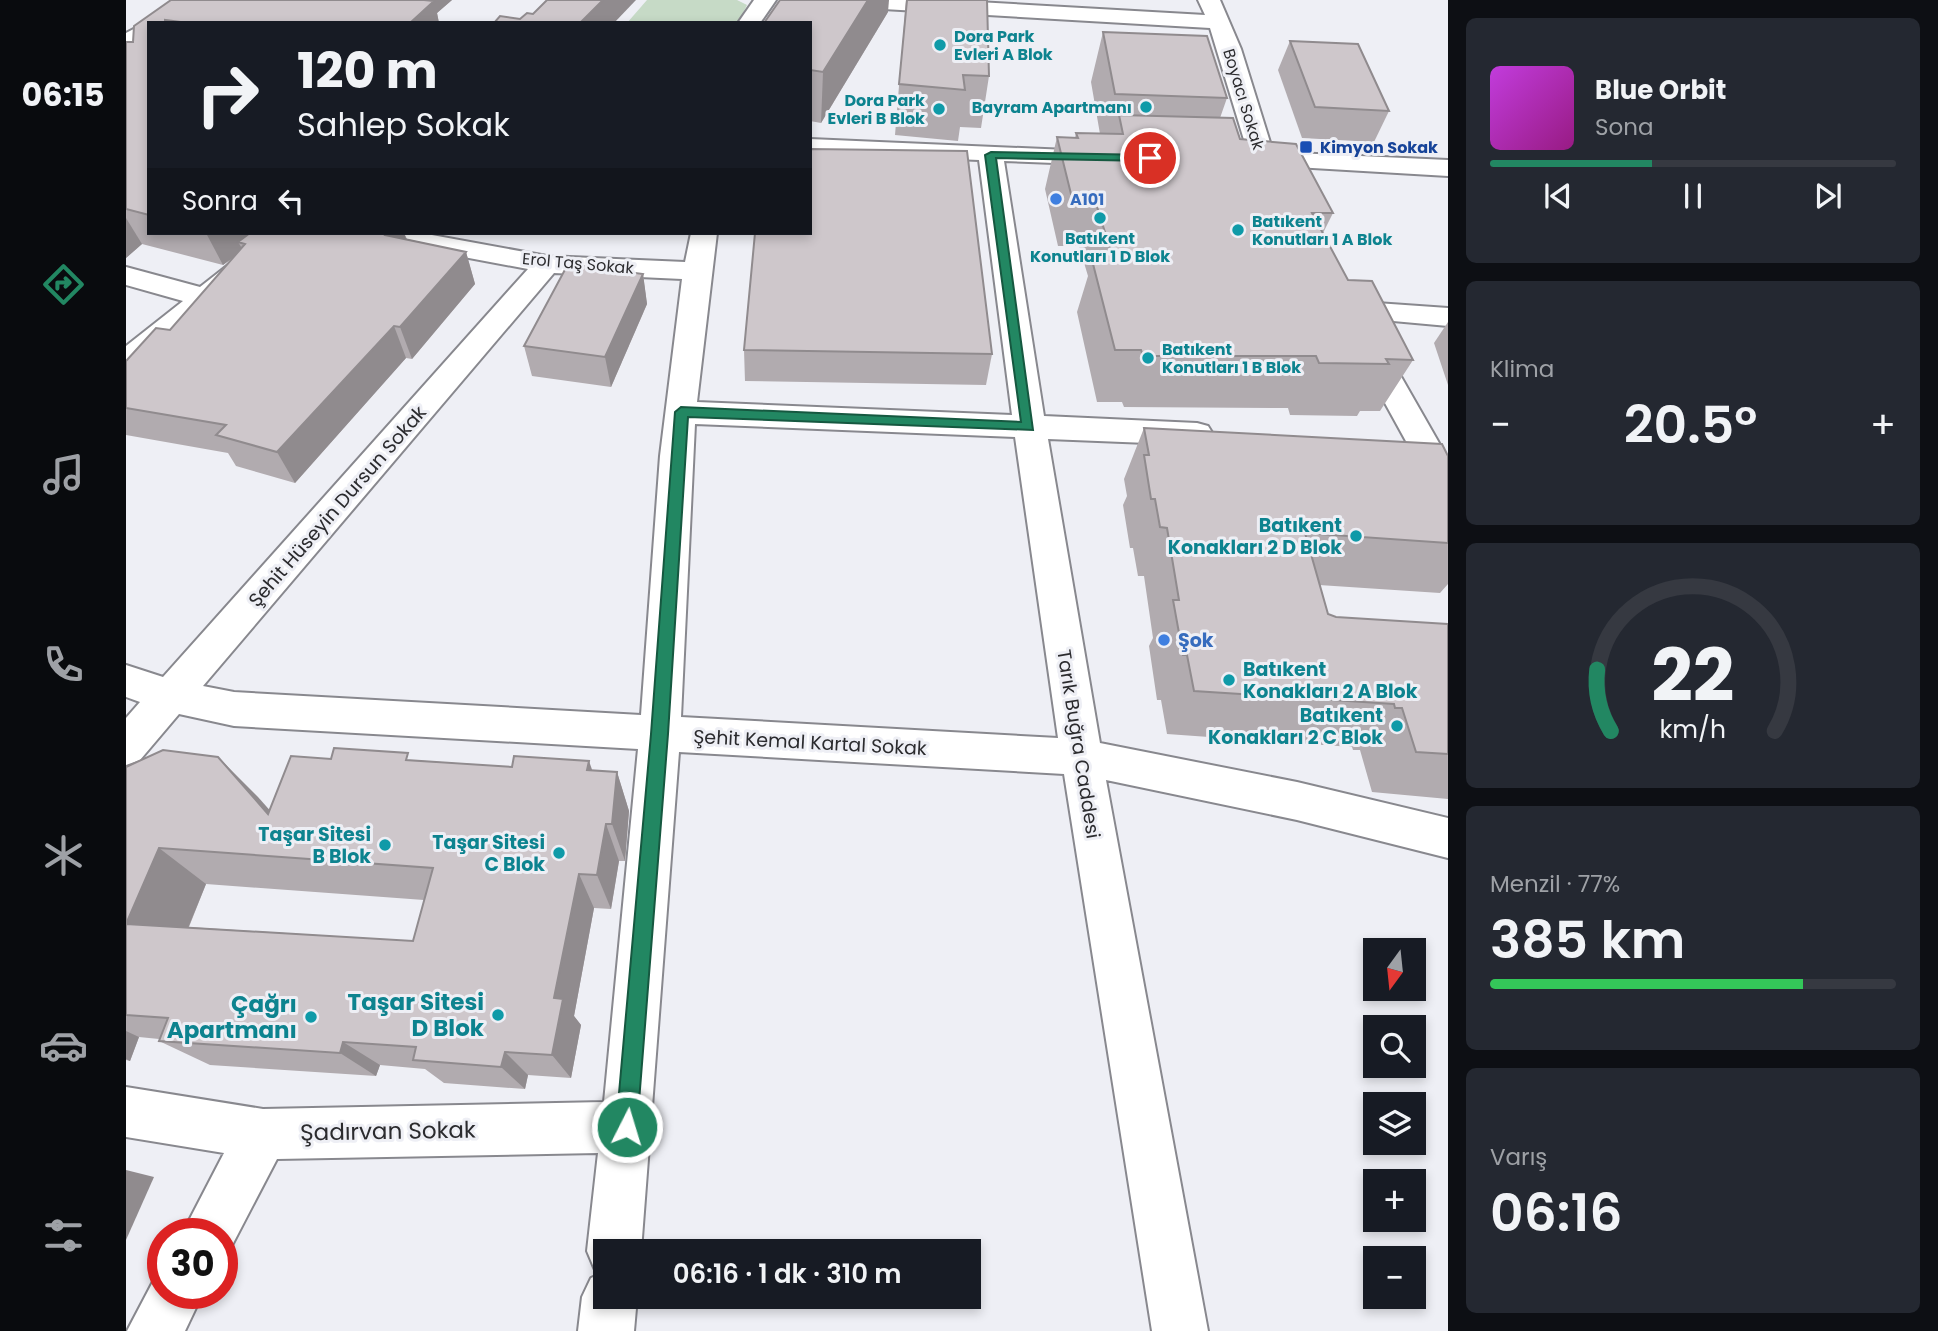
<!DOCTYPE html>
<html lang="tr">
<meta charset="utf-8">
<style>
body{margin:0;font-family:Poppins,sans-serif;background:#242831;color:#f1f3f6;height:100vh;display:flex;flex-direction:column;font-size:26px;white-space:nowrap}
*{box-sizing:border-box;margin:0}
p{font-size:23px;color:#9ea1a6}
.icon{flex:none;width:38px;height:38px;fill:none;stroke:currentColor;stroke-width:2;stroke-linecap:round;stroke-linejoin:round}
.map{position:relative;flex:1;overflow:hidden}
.sheet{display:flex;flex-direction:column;gap:18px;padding:18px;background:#0d0f14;width:490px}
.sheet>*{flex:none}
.banner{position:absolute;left:21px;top:21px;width:665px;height:214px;border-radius:0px;box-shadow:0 4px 10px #0003;background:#171b24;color:#f1f3f6;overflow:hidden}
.needle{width:46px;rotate:195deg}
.tools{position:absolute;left:1237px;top:938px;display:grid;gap:14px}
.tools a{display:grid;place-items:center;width:63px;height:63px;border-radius:0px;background:#171b24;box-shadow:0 4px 10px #0003;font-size:35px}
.speed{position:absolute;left:21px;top:1218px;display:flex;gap:14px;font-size:35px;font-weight:700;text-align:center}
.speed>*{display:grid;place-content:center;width:91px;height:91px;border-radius:50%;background:#171b24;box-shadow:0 4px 10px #0003;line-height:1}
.speed .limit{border:10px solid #d22;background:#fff;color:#111}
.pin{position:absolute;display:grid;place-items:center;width:60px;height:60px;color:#fff;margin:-30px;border:4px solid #fff;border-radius:50%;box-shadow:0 2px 7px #0007}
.me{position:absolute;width:77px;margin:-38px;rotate:5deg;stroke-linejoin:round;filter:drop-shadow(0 0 5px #0008)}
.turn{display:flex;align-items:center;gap:24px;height:147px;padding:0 35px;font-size:32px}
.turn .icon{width:91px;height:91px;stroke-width:2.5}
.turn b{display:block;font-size:49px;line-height:60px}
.then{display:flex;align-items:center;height:66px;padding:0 35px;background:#0003;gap:14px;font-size:26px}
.big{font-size:52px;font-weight:600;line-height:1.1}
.sheet .card{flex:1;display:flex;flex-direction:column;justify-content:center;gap:10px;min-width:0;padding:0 24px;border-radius:10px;background:#242831}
.sheet .dial{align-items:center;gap:0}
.dial svg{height:182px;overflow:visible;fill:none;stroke:#363941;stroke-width:7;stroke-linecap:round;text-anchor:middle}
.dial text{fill:#f1f3f6;stroke:none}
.song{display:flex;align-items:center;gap:21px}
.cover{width:84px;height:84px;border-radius:10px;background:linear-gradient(135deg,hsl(290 70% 55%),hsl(310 70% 35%))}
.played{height:7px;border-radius:4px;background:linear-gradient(90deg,#228762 40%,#363941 40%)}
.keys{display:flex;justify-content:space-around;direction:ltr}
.heat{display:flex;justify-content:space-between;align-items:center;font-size:38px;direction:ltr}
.charge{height:10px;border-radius:5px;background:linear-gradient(90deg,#34c759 77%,#363941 0)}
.trip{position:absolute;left:467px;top:1239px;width:388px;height:70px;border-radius:0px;background:#171b24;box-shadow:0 4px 10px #0003;font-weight:600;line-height:70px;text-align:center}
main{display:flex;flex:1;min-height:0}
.dock{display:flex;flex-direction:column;width:126px;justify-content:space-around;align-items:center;background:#090b0e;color:#9ea1a6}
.dock .icon{width:49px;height:49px}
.dock .active{color:#228762}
.dock b{font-size:32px;color:#f1f3f6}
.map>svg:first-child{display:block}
.green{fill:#c6dac6}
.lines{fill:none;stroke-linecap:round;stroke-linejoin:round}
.street-casing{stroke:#88888e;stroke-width:4}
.secondary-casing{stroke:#88888e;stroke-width:4}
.street{fill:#fff;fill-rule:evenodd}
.secondary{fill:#fff;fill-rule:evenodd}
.wall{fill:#b1abaf;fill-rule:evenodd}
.shaded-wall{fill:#908b8e}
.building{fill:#cec7cb;stroke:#908b8e;stroke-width:2;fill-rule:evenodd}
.route{fill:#228762;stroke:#165840;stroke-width:2}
.culture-dot{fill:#0f9aa8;stroke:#eeeff5;stroke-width:2.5}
.transit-dot{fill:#1a4fb4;stroke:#eeeff5;stroke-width:2.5}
.shop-dot{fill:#3f7fe0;stroke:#eeeff5;stroke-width:2.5}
.labels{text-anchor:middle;stroke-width:6;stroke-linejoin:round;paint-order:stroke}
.far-culture-label{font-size:16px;font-weight:bold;fill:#0d838f;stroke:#eeeff5;text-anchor:start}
.far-street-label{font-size:16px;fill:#2b2b2e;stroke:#eeeff5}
.far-transit-label{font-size:16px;font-weight:bold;fill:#164399;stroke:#eeeff5;text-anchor:start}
.far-shop-label{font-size:16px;font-weight:bold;fill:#366cbe;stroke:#eeeff5;text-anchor:start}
.street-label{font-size:19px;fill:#2b2b2e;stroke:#eeeff5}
.culture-label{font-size:19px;font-weight:bold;fill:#0d838f;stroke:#eeeff5;text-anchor:end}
.shop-label{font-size:19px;font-weight:bold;fill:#366cbe;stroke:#eeeff5;text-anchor:start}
.near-culture-label{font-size:23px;font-weight:bold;fill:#0d838f;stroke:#eeeff5;text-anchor:end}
.near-street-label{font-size:23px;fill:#2b2b2e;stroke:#eeeff5}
</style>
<main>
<nav class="dock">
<b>06:15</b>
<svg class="icon active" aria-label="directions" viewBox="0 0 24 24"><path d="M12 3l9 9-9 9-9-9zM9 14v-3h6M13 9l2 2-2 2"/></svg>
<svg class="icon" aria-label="music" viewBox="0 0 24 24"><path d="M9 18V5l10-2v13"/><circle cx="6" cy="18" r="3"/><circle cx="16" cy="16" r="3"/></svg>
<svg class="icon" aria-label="phone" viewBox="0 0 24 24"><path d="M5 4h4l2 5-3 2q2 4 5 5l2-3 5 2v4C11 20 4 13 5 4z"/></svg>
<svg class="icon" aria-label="climate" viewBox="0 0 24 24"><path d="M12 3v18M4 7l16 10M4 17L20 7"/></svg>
<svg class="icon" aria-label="car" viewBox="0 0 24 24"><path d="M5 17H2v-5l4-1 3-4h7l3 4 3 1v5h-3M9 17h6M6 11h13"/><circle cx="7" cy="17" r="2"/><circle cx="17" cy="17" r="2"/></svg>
<svg class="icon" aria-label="filters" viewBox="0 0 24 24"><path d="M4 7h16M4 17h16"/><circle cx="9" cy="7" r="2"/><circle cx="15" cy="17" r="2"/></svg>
</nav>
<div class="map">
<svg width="1322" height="1331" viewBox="0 0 1322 1331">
<rect width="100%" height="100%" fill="#eeeff5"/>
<polygon class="green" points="521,0 611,0 621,5 612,23 501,23"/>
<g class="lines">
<g class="street-casing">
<g id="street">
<polygon points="628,0 650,0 634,23 612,23"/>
<polygon points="694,0 816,0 1079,15 1072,0 1094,0 1115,49 1147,152 1322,160 1322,176 1118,164 1114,159 1122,153 1084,28 705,6"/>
<path d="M684,139L988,152L992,157L988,162L979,165L878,161L918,416L1071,423L1082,426L1087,434L1082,442L1071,445L922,439L974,743L1171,782L1322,818V858L1171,820L980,780L1082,1331H1026L938,774L553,752L515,1251H480V1297H511L508,1331H452L456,1297L465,1278L476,1273L469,1270L461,1251L472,1153L151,1159L102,1253L96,1255V1234H56L98,1153L0,1137V1087L137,1109L478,1102L512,749L108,726L53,714L14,760L0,765V718L14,702L0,697V665L37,677L402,269L252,241L242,239L238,233H295L421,256L559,262L565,233H591L571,402L886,415L853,160L684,153ZM428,273L556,279L534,456L515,715L108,692L77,686ZM569,424L889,437L932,738L555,717Z"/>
<polygon points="143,233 173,233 11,369 0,372 0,346 57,301 0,285 0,267 74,287"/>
<polygon points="1222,301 1322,308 1322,326 1212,316 1207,310 1212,304"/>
<polygon points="1242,335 1253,338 1313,443 1322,464 1322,519 1310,515 1305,506 1281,443 1227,345 1231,338"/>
<polygon points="37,1271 37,1293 77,1293 59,1331 1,1331 31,1274"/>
</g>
</g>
<g class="secondary-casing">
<polygon id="secondary" points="23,21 28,23 23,23 23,37 0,49 0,33"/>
</g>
<use href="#street" class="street"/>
<use href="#secondary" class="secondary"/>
</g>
<g class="wall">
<polygon points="45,0 326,0 311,13 313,23 23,23 23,233 278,233 281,239 340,252 349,284 286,359 280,358 169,483 110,466 102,453 0,435 0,361 30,328 44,330 107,258 97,265 16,244 0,258 0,42 7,42 8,26"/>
<polygon points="780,0 863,76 855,128 834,127 832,141 769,135"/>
<polygon points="762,12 695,123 684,121 684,23"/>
<polygon points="977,32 1101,98 1094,118 1114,139 1207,213 1197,233 1222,280 1287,360 1254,411 1234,411 1231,416 1164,415 1162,408 998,407 996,402 971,402 951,312 962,276 953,246 932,246 919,189 931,137 949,138 950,133 974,134 965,82"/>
<polygon points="1164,41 1263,111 1248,142 1176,138 1152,70"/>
<polygon points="517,274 521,304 485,387 406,376 398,346"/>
<polygon points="1322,322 1322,385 1308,343"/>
<polygon points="618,350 866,354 860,385 619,381"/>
<polygon points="1018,428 1322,456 1322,584 1314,593 1193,585 1202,614 1210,617 1322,624 1322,799 1246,792 1234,750 1227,750 1226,747 1041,734 1035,700 1031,700 1023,646 1027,638 1018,576 1012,576 1007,548 1004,548 997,505 1001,496 998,479"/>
<path d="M92,757L144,811L205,759L287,760L386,767L491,772L503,811L499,861H493L485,909L468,908L448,1016L455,1025L445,1078L402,1075L399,1089L318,1083L299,1069L254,1065L250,1076L84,1065L33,1041V1039L13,1037L4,1061L0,1060V767ZM80,884L298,900L287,941L63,927Z"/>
</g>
<g class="shaded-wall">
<polygon points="281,0 326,0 311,13 313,23 284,23"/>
<polygon points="477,0 510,0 488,23 454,23"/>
<polygon points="742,0 763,0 762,12 695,123 697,72"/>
<polygon points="0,218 16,244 0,258"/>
<polygon points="80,233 125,233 119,244 112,242 117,250 97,265"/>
<polygon points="260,233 278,233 284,250 259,235"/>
<polygon points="340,252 349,284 286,359 274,327"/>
<polygon points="517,274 521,304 485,387 479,357"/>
<polygon points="268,326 280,358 169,483 151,452"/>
<polygon points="92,757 132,797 180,851 142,814"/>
<polygon points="463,761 477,801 461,770"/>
<polygon points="491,772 503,811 499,861 486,824"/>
<polygon points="480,824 493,861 485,909 471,875"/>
<polygon points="33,848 80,884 51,955 0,924"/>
<polygon points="453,874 468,908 448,1016 455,1025 445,1078 426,1055 428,998"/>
<polygon points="0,1031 13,1037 4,1061 0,1059"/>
<polygon points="217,1042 254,1065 250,1076 214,1053"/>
<polygon points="379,1052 402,1075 399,1089 375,1067"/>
<polygon points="0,1170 28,1177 0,1240"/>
</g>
<g class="building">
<polygon points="45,0 298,0 308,1 284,23 62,23 39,20 39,23 23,23 23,215 0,209 0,42 7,42 8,26"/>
<polygon points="421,0 477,0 454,23 368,23 374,16 394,19 401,13 407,14"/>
<polygon points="654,0 742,0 697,72 684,70 684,23 638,23"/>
<polygon points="781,0 861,0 863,76 837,75 839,90 773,84"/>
<polygon points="977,32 1081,36 1101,98 989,94"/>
<polygon points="1164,41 1232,44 1263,111 1189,107"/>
<polygon points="993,115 1107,118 1114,139 1170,144 1207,213 1186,213 1222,280 1246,281 1287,360 1260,359 1263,364 1193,363 1190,356 1017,356 1015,350 989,350 966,260 988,261 967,194 945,194 931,137 952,138 950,133 997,134"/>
<polygon points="684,149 841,151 866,354 618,350 629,233 684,233"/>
<polygon points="124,233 260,233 259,235 340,252 274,327 268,326 151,452 90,435 100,425 0,408 0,361 30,328 44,330 119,244 112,242"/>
<polygon points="442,264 517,274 479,357 398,346"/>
<polygon points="1018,428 1316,444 1322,456 1322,543 1179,533 1202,614 1210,617 1322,624 1322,754 1290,752 1276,708 1269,708 1268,704 1068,691 1061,655 1057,655 1047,600 1053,600 1041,528 1034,527 1029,499 1025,499 1018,455 1023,455"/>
<path d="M208,748L282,753L280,760L386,767L388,756L463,761L461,770L491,772L486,824H480L471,875L453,874L428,998L437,999L426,1055L379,1052L375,1067L287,1060L290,1047L217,1042L214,1053L33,1041L42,1018L0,1015V767L37,750L92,757L142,814L165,756L205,759ZM33,848L307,868L287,941L0,924Z"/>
</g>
<polygon class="route" points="865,152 1024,155 1029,158 1024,161 870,158 907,430 562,417 542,734 511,1127 508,1134 501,1137 493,1134 490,1127 525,734 549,412 555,407 895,422 859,155"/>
<g class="culture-dot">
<circle cx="814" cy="45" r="7"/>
<circle cx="1020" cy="107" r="7"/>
<circle cx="813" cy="109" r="7"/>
<circle cx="974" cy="218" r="7"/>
<circle cx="1112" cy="230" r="7"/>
<circle cx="1022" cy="358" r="7"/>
<circle cx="1230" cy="536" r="7"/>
<circle cx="1103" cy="680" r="7"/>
<circle cx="1271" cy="726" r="7"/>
<circle cx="259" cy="845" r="7"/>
<circle cx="433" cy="853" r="7"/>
<circle cx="372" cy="1015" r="7"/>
<circle cx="185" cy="1017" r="7"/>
</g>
<rect class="transit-dot" x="1173" y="140" width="14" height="14" rx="3.5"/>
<g class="shop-dot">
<circle cx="930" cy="199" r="7"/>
<circle cx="1038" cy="640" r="7"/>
</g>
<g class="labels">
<g class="far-culture-label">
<text x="828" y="42">Dora Park<tspan x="828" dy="18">Evleri A Blok</tspan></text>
<text x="799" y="106" text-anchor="end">Dora Park<tspan x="799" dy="18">Evleri B Blok</tspan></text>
<text x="1006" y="113" text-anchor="end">Bayram Apartmanı</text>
<text x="1126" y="227">Batıkent<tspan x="1126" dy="18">Konutları 1 A Blok</tspan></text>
<text x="974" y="244" text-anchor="middle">Batıkent<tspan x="974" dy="18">Konutları 1 D Blok</tspan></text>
<text x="1036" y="355">Batıkent<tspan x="1036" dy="18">Konutları 1 B Blok</tspan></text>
</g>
<g class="far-street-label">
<text transform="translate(1118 99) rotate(73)" y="6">Boyacı Sokak</text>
<text transform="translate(452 263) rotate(5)" y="6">Erol Taş Sokak</text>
</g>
<g class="far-transit-label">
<text x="1194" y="153">Kimyon Sokak</text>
</g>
<g class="far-shop-label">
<text x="944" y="205">A101</text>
</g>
<g class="street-label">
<text transform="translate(211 506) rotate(-49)" y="7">Şehit Hüseyin Dursun Sokak</text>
<text transform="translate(684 742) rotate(3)" y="7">Şehit Kemal Kartal Sokak</text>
<text transform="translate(953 744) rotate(81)" y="7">Tarık Buğra Caddesi</text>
</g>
<g class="culture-label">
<text x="1216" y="532">Batıkent<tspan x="1216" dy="22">Konakları 2 D Blok</tspan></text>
<text x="1117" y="676" text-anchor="start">Batıkent<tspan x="1117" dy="22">Konakları 2 A Blok</tspan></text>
<text x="1257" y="722">Batıkent<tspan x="1257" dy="22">Konakları 2 C Blok</tspan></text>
<text x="245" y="841">Taşar Sitesi<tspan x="245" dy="22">B Blok</tspan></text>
<text x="419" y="849">Taşar Sitesi<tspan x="419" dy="22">C Blok</tspan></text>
</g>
<g class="shop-label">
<text x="1052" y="647">Şok</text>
</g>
<g class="near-culture-label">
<text x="358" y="1010">Taşar Sitesi<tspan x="358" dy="26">D Blok</tspan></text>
<text x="171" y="1012">Çağrı<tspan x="171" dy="26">Apartmanı</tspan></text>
</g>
<g class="near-street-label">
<text transform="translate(262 1131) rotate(-1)" y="8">Şadırvan Sokak</text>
</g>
</g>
</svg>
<div class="tools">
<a><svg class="needle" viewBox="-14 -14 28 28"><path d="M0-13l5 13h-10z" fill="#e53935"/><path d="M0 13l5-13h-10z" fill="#9ea1a6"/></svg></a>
<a><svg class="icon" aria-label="search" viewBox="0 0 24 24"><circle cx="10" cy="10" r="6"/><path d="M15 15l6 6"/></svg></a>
<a><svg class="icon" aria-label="layers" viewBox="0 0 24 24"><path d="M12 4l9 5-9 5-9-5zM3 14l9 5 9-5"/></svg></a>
<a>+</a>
<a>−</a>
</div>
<div class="speed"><div class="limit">30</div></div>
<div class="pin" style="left:1024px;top:158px;background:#d93025"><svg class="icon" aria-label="arrive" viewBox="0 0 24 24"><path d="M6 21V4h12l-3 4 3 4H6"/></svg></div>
<svg class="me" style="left:501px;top:1127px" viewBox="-20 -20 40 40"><circle r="17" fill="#228762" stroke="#fff" stroke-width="3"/><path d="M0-11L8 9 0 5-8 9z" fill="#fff"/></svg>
<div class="trip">06:16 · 1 dk · 310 m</div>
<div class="banner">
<div class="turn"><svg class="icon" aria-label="right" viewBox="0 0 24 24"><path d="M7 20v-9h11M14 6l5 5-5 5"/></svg><div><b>120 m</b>Sahlep Sokak</div></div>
<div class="then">Sonra<svg class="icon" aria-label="left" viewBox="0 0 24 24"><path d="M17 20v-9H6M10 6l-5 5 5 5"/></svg></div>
</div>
</div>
<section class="sheet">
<div class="card">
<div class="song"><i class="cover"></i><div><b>Blue Orbit</b><p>Sona</p></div></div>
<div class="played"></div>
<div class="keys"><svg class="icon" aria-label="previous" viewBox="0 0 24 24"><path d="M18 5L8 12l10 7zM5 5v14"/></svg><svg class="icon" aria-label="pause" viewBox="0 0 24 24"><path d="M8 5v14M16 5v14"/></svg><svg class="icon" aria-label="next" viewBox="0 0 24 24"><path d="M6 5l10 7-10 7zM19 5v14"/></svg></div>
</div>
<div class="card"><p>Klima</p>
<div class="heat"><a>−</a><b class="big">20.5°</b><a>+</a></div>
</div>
<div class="card dial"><svg viewBox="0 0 100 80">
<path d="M14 69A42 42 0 1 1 86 69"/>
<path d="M14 69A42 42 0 0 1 8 42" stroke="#228762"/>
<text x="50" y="56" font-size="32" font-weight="700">22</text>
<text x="50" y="72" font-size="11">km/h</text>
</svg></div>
<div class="card"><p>Menzil · 77%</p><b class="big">385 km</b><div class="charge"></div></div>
<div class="card"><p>Varış</p><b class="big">06:16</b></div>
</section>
</main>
